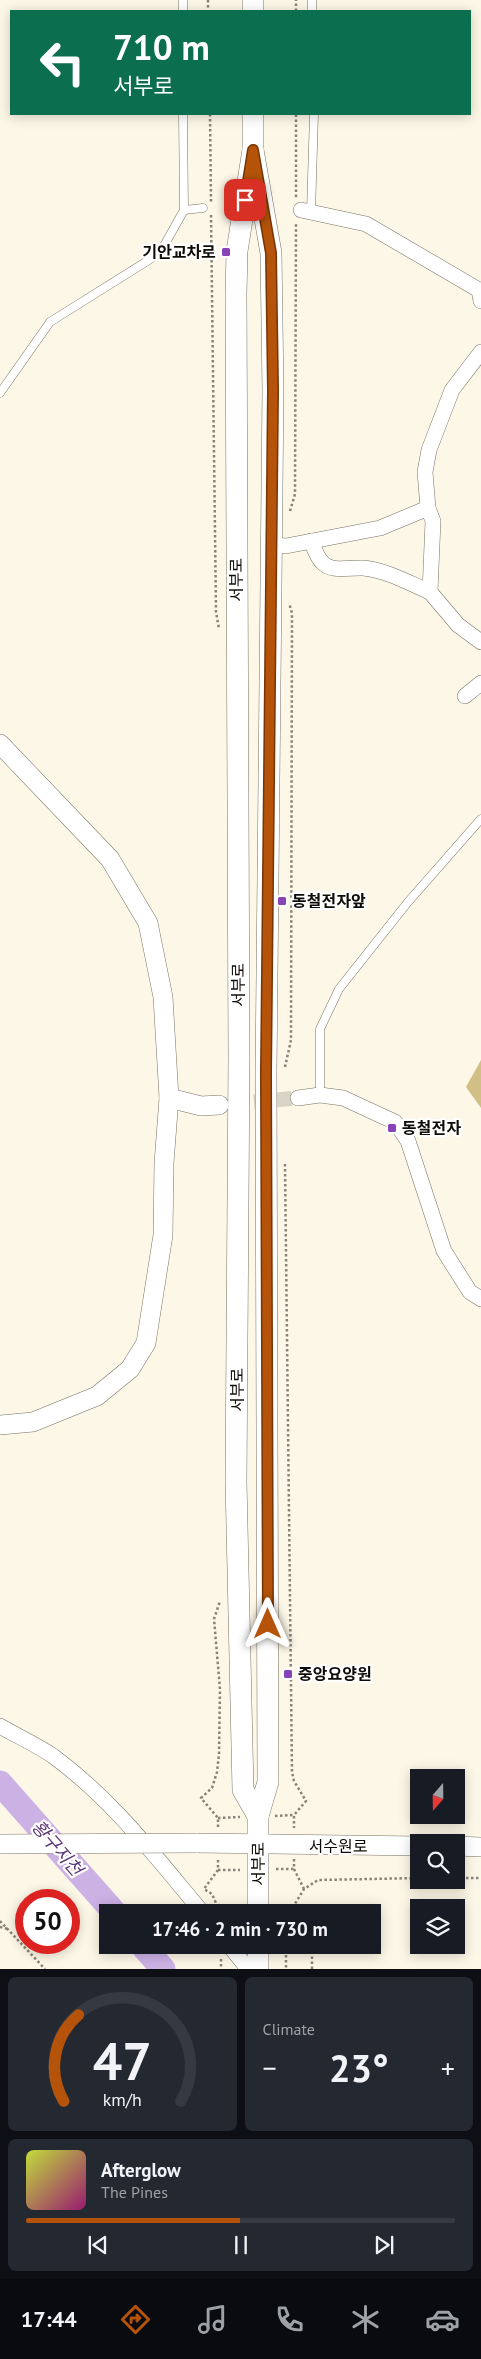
<!DOCTYPE html>
<meta charset="utf-8">
<style>
body{margin:0;font-family:"PT Sans","Noto Sans KR",sans-serif;background:#242831;color:#f1f3f6;height:100vh;display:flex;flex-direction:column;font-size:19px;white-space:nowrap}
*{box-sizing:border-box;margin:0}
p{font-size:16px;color:#9ea1a6}
.icon{flex:none;width:28px;height:28px;fill:none;stroke:currentColor;stroke-width:2;stroke-linecap:round;stroke-linejoin:round}
.map{position:relative;height:1969px;overflow:hidden}
.details{display:flex;flex-direction:column;gap:8px;padding:8px;background:#0d0f14;flex:1}
.details>*{flex:none}
.guide{position:absolute;left:10px;top:10px;width:461px;height:105px;border-radius:0px;box-shadow:0 2px 12px #0003;background:#0b6e4f;color:#fff;overflow:hidden}
.needle{width:32px;rotate:200deg}
.buttons{position:absolute;left:410px;top:1769px;display:grid;gap:10px}
.buttons a{display:grid;place-items:center;width:55px;height:55px;border-radius:0px;background:#171b24;box-shadow:0 2px 12px #0003;font-size:25px}
.speed{position:absolute;left:15px;top:1889px;display:flex;gap:10px;font-size:25px;font-weight:700;text-align:center}
.speed>*{display:grid;place-content:center;width:65px;height:65px;border-radius:50%;background:#171b24;box-shadow:0 2px 12px #0003;line-height:1}
.speed .limit{border:8px solid #d22;background:#fff;color:#111}
.pin{position:absolute;display:grid;place-items:center;width:42px;height:42px;color:#fff;margin:-21px;border-radius:10px;box-shadow:0 2px 8px #0006}
.me{position:absolute;width:55px;margin:-28px;rotate:0deg;stroke-linejoin:round;filter:drop-shadow(0 0 4px #0008)}
.turn{display:flex;align-items:center;gap:18px;height:105px;padding:0 20px;font-size:22px}
.turn .icon{width:65px;height:65px;stroke-width:2.5}
.turn b{display:block;font-size:35px;line-height:42px}
.big{font-size:38px;font-weight:700;line-height:1.1}
.details .tile{flex:1;display:flex;flex-direction:column;justify-content:center;gap:8px;min-width:0;padding:0 18px;border-radius:8px;background:#242831}
.details .dial{align-items:center;gap:0}
.dial svg{height:130px;overflow:visible;fill:none;stroke:#363941;stroke-width:7;stroke-linecap:round;text-anchor:middle}
.dial text{fill:#f1f3f6;stroke:none}
.song{display:flex;align-items:center;gap:15px}
.cover{width:60px;height:60px;border-radius:8px;background:linear-gradient(135deg,hsl(70 70% 55%),hsl(320 70% 35%))}
.played{height:5px;border-radius:2px;background:linear-gradient(90deg,#b45309 50%,#363941 50%)}
.keys{display:flex;justify-content:space-around;direction:ltr}
.heat{display:flex;justify-content:space-between;align-items:center;font-size:28px;direction:ltr}
.details .tiles{flex:1;display:grid;gap:8px;grid-template-columns:1fr 1fr}
.tile:last-child{grid-column:span 2}
.trip{position:absolute;left:99px;top:1904px;width:282px;height:50px;border-radius:0px;background:#171b24;box-shadow:0 2px 12px #0003;font-weight:700;line-height:50px;text-align:center}
.tabs{display:flex;height:80px;justify-content:space-around;align-items:center;background:#090b0e;color:#9ea1a6}
.tabs .icon{width:35px;height:35px}
.tabs .active{color:#b45309}
.tabs b{font-size:22px;color:#f1f3f6}
.map>svg:first-child{display:block}
.forest{fill:#d2bf86}
.lines{fill:none;stroke-linecap:round;stroke-linejoin:round}
.river{stroke:#ccb1e5;stroke-width:25}
.minor-tunnel{stroke:#d9d4c5;stroke-width:15;stroke-dasharray:15 8;stroke-linecap:butt}
.service-casing{stroke:#767264;stroke-width:9}
.minor-casing{stroke:#767264;stroke-width:16}
.tertiary-casing{stroke:#767264;stroke-width:20}
.secondary-casing{stroke:#767264;stroke-width:22}
.path{stroke:#878378;stroke-width:2.5;stroke-dasharray:2.5 2.5;stroke-linecap:butt}
.service{stroke:#fff;stroke-width:8}
.minor{stroke:#fff;stroke-width:15}
.tertiary{stroke:#fff;stroke-width:19}
.secondary{stroke:#fff;stroke-width:21}
.tertiary-bridge-casing{stroke:#767264;stroke-width:20;stroke-linecap:butt}
.tertiary-bridge{stroke:#fff;stroke-width:19}
.route-casing{stroke:#753606;stroke-width:12}
.route{stroke:#b45309;stroke-width:9}
.poi-dot{fill:#8743b7;stroke:#fff;stroke-width:2}
.labels{text-anchor:middle;stroke-width:4.5;stroke-linejoin:round;paint-order:stroke}
.poi-label{font-size:16px;font-weight:bold;fill:#0e0c07;stroke:#fff;text-anchor:start}
.street-label{font-size:16px;fill:#0e0c07;stroke:#fff}
.water-label{font-size:18px;font-style:italic;fill:#5b3877;stroke:#fff}
</style>
<div class="map">
<svg width="481" height="1969" viewBox="0 0 481 1969">
<rect width="100%" height="100%" fill="#fdf7e7"/>
<polygon class="forest" points="481,1060 481,1108 466,1087"/>
<g class="lines">
<g class="river">
<polyline points="0,1783 114,1912"/>
<polyline points="142,1945 163,1969"/>
</g>
<polyline class="minor-tunnel" points="231,1104 298,1098"/>
<g class="service-casing">
<g id="service">
<polyline points="183,0 183,11"/>
<polyline points="312,0 312,11"/>
<polyline points="184,210 203,208"/>
<polyline points="311,212 314,114"/>
<polyline points="0,393 50,322 160,253 184,210 183,114"/>
<polyline points="320,1095 320,1029 339,989 408,902 481,819"/>
</g>
</g>
<g class="minor-casing">
<g id="minor">
<polyline points="301,210 366,224 479,290 481,301"/>
<polyline points="428,508 433,521 430,592 458,625 481,642"/>
<path d="M311,541C314,547 317,558 322,562C331,573 351,567 363,568C386,570 409,583 430,592"/>
<polyline points="271,545 286,546 380,528 428,508 425,472 429,450 452,390 481,352"/>
<polyline points="465,696 481,683"/>
<polyline points="298,1098 320,1095 343,1098 395,1122 408,1141 444,1251 470,1292 481,1299"/>
<path d="M0,1726C17,1736 37,1745 53,1756C113,1800 155,1856 202,1912"/>
<polyline points="229,1945 248,1969"/>
</g>
</g>
<g class="tertiary-casing">
<g id="tertiary">
<polyline points="0,744 110,859 148,923 163,997 169,1098 164,1163 163,1235 146,1343 130,1369 97,1396 33,1422 0,1425"/>
<polyline points="169,1098 201,1106 219,1105"/>
<polyline points="196,1843 419,1846"/>
<polyline points="456,1846 481,1847"/>
</g>
</g>
<g class="secondary-casing">
<g id="secondary">
<polyline points="253,0 253,11"/>
<polyline points="253,114 253,150 237,251 236,294 239,1057 236,1482 243,1790 258,1816"/>
<polyline points="253,150 271,253 273,390 266,1073 268,1782 258,1816 258,1912"/>
<polyline points="258,1945 258,1969"/>
</g>
</g>
<g class="path">
<polyline points="208,0 208,11"/>
<polyline points="296,11 296,0"/>
<polyline points="210,114 211,202"/>
<polyline points="296,197 296,114"/>
<polyline points="211,215 216,612 219,629"/>
<polyline points="290,511 295,494 296,223"/>
<polyline points="285,1067 291,1040 292,613 289,603"/>
<polyline points="285,1164 292,1772 294,1781 306,1801 294,1815 294,1828"/>
<polyline points="275,1816 294,1815"/>
<polyline points="218,1818 240,1817"/>
<polyline points="218,1827 218,1818 201,1798 212,1788 217,1772 219,1754 220,1689 214,1619 220,1601"/>
<polyline points="294,1859 294,1869 304,1889"/>
<polyline points="218,1860 218,1870 204,1889 212,1894 220,1912"/>
<polyline points="276,1869 294,1869"/>
<polyline points="218,1870 240,1870"/>
<polyline points="456,1878 481,1878"/>
<polyline points="290,1912 304,1889 318,1880 419,1878"/>
<polyline points="0,1921 45,1969"/>
<polyline points="0,1927 8,1929"/>
<polyline points="286,1945 286,1969"/>
<polyline points="221,1959 221,1969"/>
<polyline points="312,1969 312,1945"/>
</g>
<use href="#service" class="service"/>
<use href="#minor" class="minor"/>
<use href="#tertiary" class="tertiary"/>
<use href="#secondary" class="secondary"/>
<g class="tertiary-bridge-casing">
<polyline id="tertiary-bridge" points="0,1844 196,1843"/>
</g>
<use href="#tertiary-bridge" class="tertiary-bridge"/>
</g>
<g class="lines">
<g class="route-casing">
<polyline id="route" points="245,200 253,150 271,253 273,390 266,1073 268,1624"/>
</g>
<use href="#route" class="route"/>
</g>
<g class="poi-dot">
<rect x="221" y="247" width="10" height="10" rx="2.5"/>
<rect x="277" y="896" width="10" height="10" rx="2.5"/>
<rect x="387" y="1123" width="10" height="10" rx="2.5"/>
<rect x="283" y="1669" width="10" height="10" rx="2.5"/>
</g>
<g class="labels">
<g class="poi-label">
<text x="216" y="258" text-anchor="end">기안교차로</text>
<text x="292" y="907">동철전자앞</text>
<text x="402" y="1134">동철전자</text>
<text x="298" y="1680">중앙요양원</text>
</g>
<g class="street-label">
<text transform="translate(236 580) rotate(-90)" y="6">서부로</text>
<text transform="translate(238 985) rotate(-90)" y="6">서부로</text>
<text transform="translate(237 1390) rotate(-90)" y="6">서부로</text>
<text x="338" y="1852">서수원로</text>
<text transform="translate(258 1864) rotate(-90)" y="6">서부로</text>
</g>
<g class="water-label">
<text transform="translate(57 1848) rotate(49)" y="6">황구지천</text>
</g>
</g>
</svg>
<div class="buttons">
<a><svg class="needle" viewBox="-14 -14 28 28"><path d="M0-13l5 13h-10z" fill="#e53935"/><path d="M0 13l5-13h-10z" fill="#9ea1a6"/></svg></a>
<a><svg class="icon" aria-label="search" viewBox="0 0 24 24"><circle cx="10" cy="10" r="6"/><path d="M15 15l6 6"/></svg></a>
<a><svg class="icon" aria-label="layers" viewBox="0 0 24 24"><path d="M12 4l9 5-9 5-9-5zM3 14l9 5 9-5"/></svg></a>
</div>
<div class="speed"><div class="limit">50</div></div>
<div class="pin" style="left:245px;top:200px;background:#d93025"><svg class="icon" aria-label="arrive" viewBox="0 0 24 24"><path d="M6 21V4h12l-3 4 3 4H6"/></svg></div>
<svg class="me" style="left:268px;top:1624px" viewBox="-20 -20 40 40"><path d="M0-17L14 15 0 8-14 15z" fill="#b45309" stroke="#fff" stroke-width="4"/></svg>
<div class="trip">17:46 · 2 min · 730 m</div>
<div class="guide">
<div class="turn"><svg class="icon" aria-label="left" viewBox="0 0 24 24"><path d="M17 20v-9H6M10 6l-5 5 5 5"/></svg><div><b>710 m</b>서부로</div></div>
</div>
</div>
<section class="details">
<div class="tiles">
<div class="tile dial"><svg viewBox="0 0 100 80">
<path d="M14 69A42 42 0 1 1 86 69"/>
<path d="M14 69A42 42 0 0 1 23 16" stroke="#b45309"/>
<text x="50" y="56" font-size="32" font-weight="700">47</text>
<text x="50" y="72" font-size="11">km/h</text>
</svg></div>
<div class="tile"><p>Climate</p>
<div class="heat"><a>−</a><b class="big">23°</b><a>+</a></div>
</div>
<div class="tile">
<div class="song"><i class="cover"></i><div><b>Afterglow</b><p>The Pines</p></div></div>
<div class="played"></div>
<div class="keys"><svg class="icon" aria-label="previous" viewBox="0 0 24 24"><path d="M18 5L8 12l10 7zM5 5v14"/></svg><svg class="icon" aria-label="pause" viewBox="0 0 24 24"><path d="M8 5v14M16 5v14"/></svg><svg class="icon" aria-label="next" viewBox="0 0 24 24"><path d="M6 5l10 7-10 7zM19 5v14"/></svg></div>
</div>
</div>
</section>
<nav class="tabs">
<b>17:44</b>
<svg class="icon active" aria-label="directions" viewBox="0 0 24 24"><path d="M12 3l9 9-9 9-9-9zM9 14v-3h6M13 9l2 2-2 2"/></svg>
<svg class="icon" aria-label="music" viewBox="0 0 24 24"><path d="M9 18V5l10-2v13"/><circle cx="6" cy="18" r="3"/><circle cx="16" cy="16" r="3"/></svg>
<svg class="icon" aria-label="phone" viewBox="0 0 24 24"><path d="M5 4h4l2 5-3 2q2 4 5 5l2-3 5 2v4C11 20 4 13 5 4z"/></svg>
<svg class="icon" aria-label="climate" viewBox="0 0 24 24"><path d="M12 3v18M4 7l16 10M4 17L20 7"/></svg>
<svg class="icon" aria-label="car" viewBox="0 0 24 24"><path d="M5 17H2v-5l4-1 3-4h7l3 4 3 1v5h-3M9 17h6M6 11h13"/><circle cx="7" cy="17" r="2"/><circle cx="17" cy="17" r="2"/></svg>
</nav>
